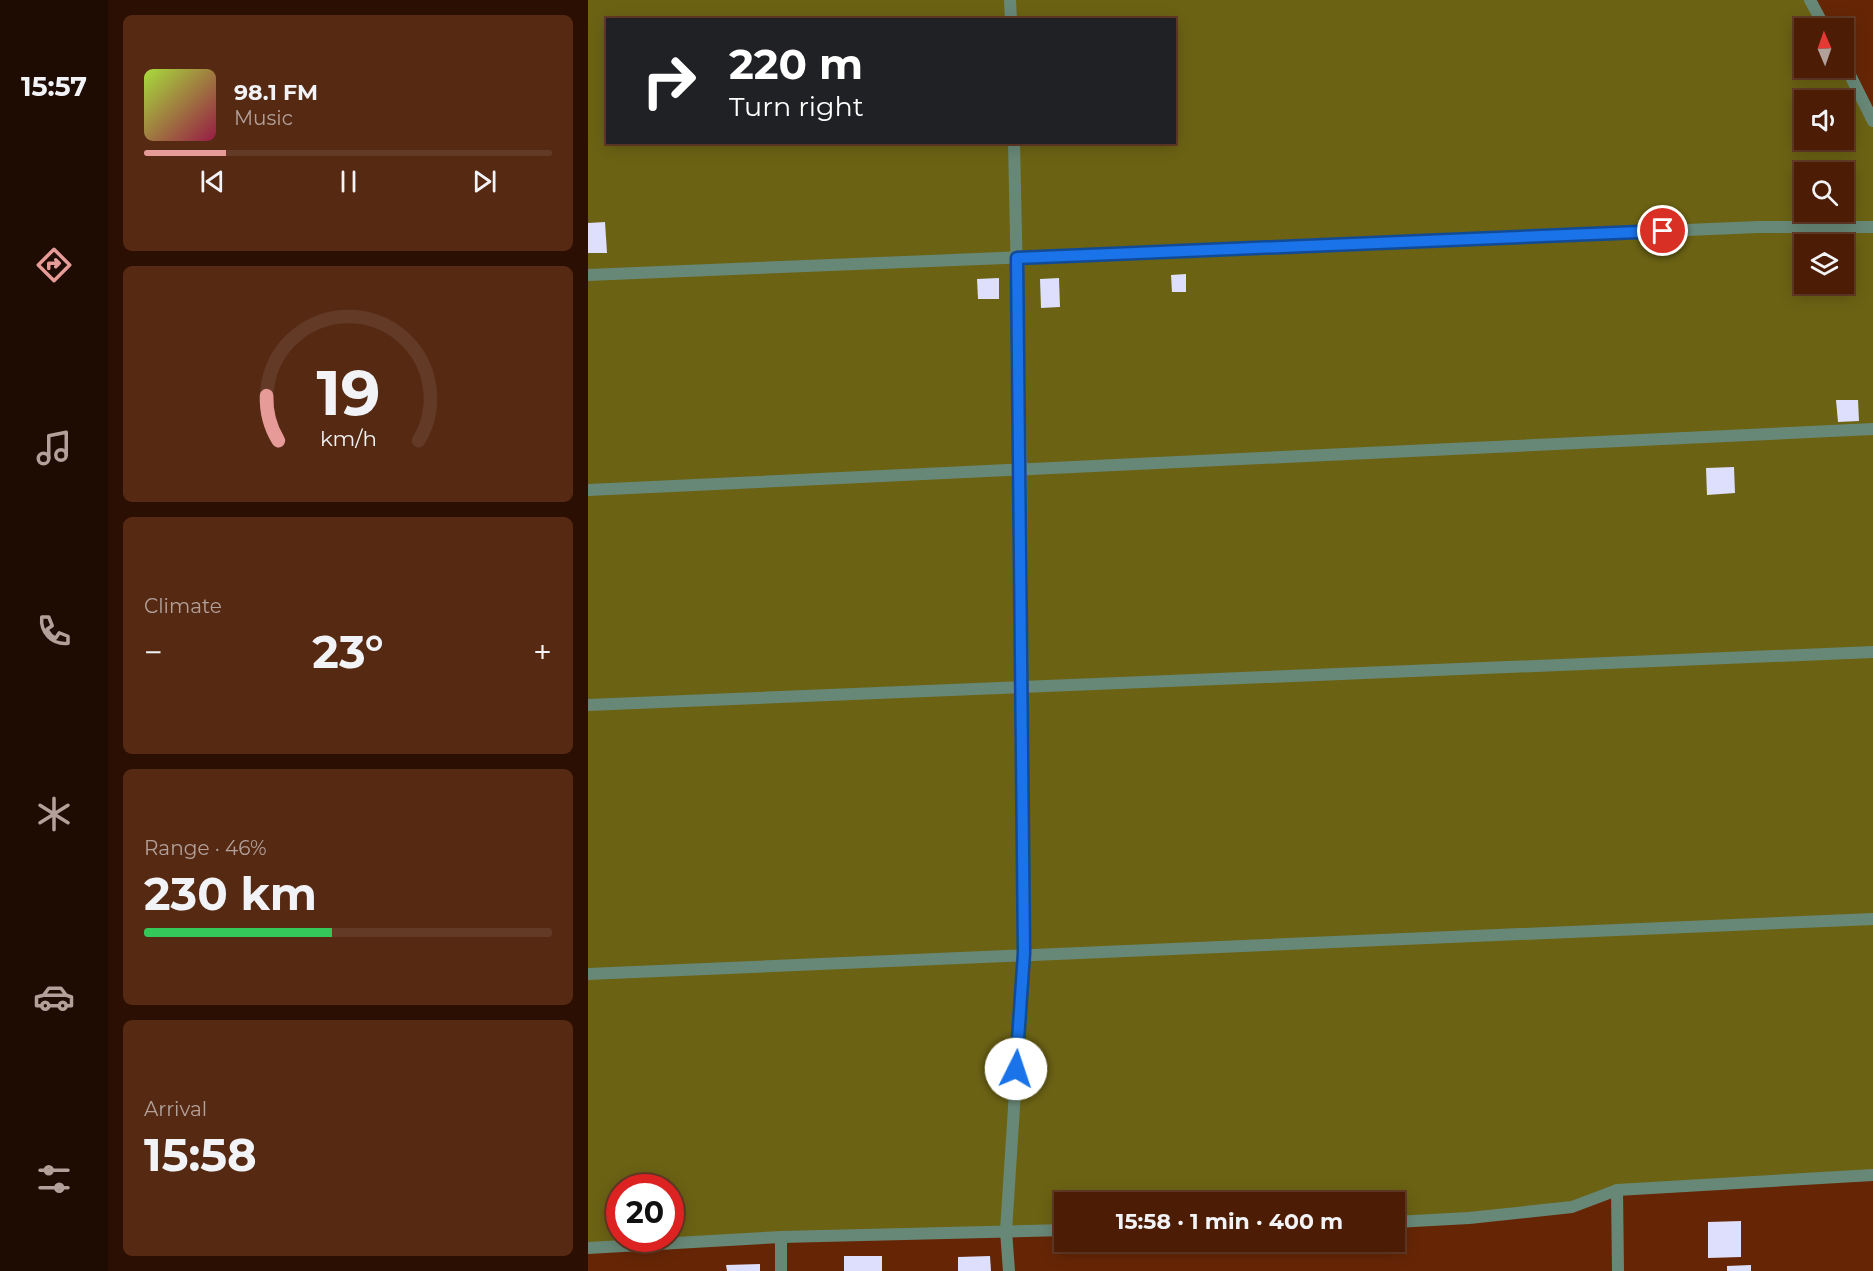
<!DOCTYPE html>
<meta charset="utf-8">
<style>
body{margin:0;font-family:Montserrat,sans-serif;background:#562913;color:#f1f3f6;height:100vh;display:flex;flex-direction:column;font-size:22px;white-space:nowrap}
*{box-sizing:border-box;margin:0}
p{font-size:20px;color:#b2a19a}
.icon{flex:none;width:33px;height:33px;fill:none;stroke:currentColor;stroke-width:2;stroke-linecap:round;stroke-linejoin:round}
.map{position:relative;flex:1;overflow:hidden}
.sheet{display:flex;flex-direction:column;gap:15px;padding:15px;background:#2a0f02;width:480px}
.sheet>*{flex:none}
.hud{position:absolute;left:18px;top:18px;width:570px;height:126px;border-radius:0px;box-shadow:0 3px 15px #0003,0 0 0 2px #633a26;background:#202124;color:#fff;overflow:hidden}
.needle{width:39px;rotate:358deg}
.tools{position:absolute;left:1206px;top:18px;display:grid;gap:12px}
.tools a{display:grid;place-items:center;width:60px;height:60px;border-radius:0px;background:#4c1c04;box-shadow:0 3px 15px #0003,0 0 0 2px #633a26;font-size:30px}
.speed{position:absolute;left:18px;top:1174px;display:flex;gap:12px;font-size:30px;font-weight:700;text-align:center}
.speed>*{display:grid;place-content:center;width:78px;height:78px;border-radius:50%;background:#4c1c04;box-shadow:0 3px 15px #0003,0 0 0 2px #633a26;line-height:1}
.speed .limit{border:9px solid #d22;background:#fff;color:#111}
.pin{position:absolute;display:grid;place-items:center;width:51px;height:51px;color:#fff;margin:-26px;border:3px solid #fff;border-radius:50%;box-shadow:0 2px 6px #0007}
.me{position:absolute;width:66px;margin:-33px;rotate:4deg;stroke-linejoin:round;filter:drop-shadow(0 0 4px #0008)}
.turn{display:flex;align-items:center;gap:21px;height:126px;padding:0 24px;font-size:27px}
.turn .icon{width:78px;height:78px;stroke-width:2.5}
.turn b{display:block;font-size:42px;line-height:51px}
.big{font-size:45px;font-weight:700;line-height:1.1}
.sheet .card{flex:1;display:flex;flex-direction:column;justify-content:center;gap:9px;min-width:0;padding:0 21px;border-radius:9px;background:#562913}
.sheet .dial{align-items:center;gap:0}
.dial svg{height:156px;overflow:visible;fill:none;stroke:#633a26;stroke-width:7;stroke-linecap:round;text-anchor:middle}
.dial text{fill:#f1f3f6;stroke:none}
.song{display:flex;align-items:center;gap:18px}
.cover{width:72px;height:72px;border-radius:9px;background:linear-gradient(135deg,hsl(80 70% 55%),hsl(340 70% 35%))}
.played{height:6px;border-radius:3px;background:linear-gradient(90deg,#e69b98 20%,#633a26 20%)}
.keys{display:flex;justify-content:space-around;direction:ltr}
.heat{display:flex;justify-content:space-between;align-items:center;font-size:33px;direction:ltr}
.charge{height:9px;border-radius:4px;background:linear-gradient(90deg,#34c759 46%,#633a26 0)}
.trip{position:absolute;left:466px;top:1192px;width:351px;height:60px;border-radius:0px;background:#4c1c04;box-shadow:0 3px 15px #0003,0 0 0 2px #633a26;font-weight:700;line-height:60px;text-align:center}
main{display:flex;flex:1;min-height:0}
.tab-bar{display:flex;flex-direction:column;width:108px;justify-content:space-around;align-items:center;background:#1e0b02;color:#b2a19a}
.tab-bar .icon{width:42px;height:42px}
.tab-bar .current{color:#e69b98}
.tab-bar b{font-size:27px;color:#f1f3f6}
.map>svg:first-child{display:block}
.green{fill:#6b6214;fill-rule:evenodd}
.building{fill:#dddffc}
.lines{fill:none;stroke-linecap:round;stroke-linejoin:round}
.lane{stroke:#688877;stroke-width:12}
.street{stroke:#688877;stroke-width:12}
.route-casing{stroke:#114b97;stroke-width:15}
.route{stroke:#1a73e8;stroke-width:10}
</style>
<main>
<nav class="tab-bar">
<b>15:57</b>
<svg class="icon current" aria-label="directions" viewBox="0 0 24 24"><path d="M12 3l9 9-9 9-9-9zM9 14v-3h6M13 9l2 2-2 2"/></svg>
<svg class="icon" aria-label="music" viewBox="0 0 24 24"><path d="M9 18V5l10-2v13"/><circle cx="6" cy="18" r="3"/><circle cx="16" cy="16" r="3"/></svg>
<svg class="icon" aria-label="phone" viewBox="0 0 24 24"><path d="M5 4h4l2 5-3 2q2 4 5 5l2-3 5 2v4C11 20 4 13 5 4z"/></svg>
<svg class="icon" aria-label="climate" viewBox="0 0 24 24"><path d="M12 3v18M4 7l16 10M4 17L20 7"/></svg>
<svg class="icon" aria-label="car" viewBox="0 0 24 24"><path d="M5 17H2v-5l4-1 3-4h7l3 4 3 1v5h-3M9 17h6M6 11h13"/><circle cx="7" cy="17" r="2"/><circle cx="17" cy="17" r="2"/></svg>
<svg class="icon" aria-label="filters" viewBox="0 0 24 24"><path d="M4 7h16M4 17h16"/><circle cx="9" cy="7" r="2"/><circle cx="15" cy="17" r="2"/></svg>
</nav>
<section class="sheet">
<div class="card">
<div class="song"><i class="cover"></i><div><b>98.1 FM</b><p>Music</p></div></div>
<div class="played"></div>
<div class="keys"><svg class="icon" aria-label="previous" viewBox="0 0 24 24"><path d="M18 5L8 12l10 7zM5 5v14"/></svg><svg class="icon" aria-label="pause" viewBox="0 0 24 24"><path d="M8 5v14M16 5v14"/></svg><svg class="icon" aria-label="next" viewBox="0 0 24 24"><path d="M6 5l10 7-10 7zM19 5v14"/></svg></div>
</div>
<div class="card dial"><svg viewBox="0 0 100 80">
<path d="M14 69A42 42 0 1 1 86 69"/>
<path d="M14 69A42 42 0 0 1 8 46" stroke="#e69b98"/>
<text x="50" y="56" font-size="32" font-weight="700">19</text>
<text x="50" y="72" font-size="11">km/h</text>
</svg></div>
<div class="card"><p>Climate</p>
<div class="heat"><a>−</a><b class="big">23°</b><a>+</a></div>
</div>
<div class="card"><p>Range · 46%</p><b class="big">230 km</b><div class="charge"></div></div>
<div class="card"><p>Arrival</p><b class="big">15:58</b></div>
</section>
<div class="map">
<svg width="1285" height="1271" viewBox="0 0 1285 1271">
<rect width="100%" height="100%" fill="#662606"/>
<path class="green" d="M0,0H1222L1237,28H1216V68H1256L1285,121V1175L1029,1190L984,1207L807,1222V1203H477V1230L0,1248ZM20,20H586V142H20ZM1216,100H1256V140H1216ZM1216,172H1256V212H1216ZM1216,244H1256V284H1216ZM32,1188H82V1239H32Z"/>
<g class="building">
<polygon points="17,222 19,253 0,253 0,223"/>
<polygon points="598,274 598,292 584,292 583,275"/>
<polygon points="411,278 411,299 390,299 389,279"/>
<polygon points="471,278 472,307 453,308 452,279"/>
<polygon points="1248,400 1270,400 1271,421 1250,422"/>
<polygon points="1146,467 1147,493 1119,495 1118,468"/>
<polygon points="1153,1221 1153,1257 1120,1258 1120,1222"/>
<rect x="256" y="1256" width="38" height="15"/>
<polygon points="402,1256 403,1271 370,1271 370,1257"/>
<polygon points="172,1264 172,1271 139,1271 138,1265"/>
<polygon points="1163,1265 1163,1271 1139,1271 1139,1266"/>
</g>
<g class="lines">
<g class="lane">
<polyline points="422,0 423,20"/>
<polyline points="1222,0 1237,28"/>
<polyline points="1256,63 1285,121"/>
<polyline points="0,275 1171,227 1285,227"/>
<polyline points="0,490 1285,429"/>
<polyline points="0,705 1285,652"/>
<polyline points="0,974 1285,919"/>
<polyline points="418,1231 436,953 433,468 426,142"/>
</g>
<g class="street">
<polyline points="1029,1190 1030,1271"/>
<polyline points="807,1222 881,1218 984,1207 1029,1190 1285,1175"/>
<polyline points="418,1231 421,1271"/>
<polyline points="193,1237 193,1271"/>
<polyline points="0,1248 193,1237 477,1230"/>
</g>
</g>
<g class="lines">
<g class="route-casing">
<polyline id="route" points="428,1069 436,953 429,258 1075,231"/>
</g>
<use href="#route" class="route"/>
</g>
</svg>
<div class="tools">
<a><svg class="needle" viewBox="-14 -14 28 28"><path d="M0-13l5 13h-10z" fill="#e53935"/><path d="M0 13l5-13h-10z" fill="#b2a19a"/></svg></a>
<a><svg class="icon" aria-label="sound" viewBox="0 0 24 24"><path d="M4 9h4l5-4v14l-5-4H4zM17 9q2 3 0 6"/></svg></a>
<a><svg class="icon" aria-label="search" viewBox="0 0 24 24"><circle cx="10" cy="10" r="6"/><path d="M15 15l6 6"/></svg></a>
<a><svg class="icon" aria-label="layers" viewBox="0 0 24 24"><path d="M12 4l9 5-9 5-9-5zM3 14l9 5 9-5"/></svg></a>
</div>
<div class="speed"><div class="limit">20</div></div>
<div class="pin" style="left:1075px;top:231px;background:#d93025"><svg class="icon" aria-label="arrive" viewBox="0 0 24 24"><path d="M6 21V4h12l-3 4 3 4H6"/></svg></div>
<svg class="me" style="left:428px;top:1069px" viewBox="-20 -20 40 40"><circle r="19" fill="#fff"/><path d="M0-13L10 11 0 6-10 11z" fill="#1a73e8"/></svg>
<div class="trip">15:58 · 1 min · 400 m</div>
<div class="hud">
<div class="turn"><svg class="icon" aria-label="right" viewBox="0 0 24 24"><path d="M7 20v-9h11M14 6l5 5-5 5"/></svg><div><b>220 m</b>Turn right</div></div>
</div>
</div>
</main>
